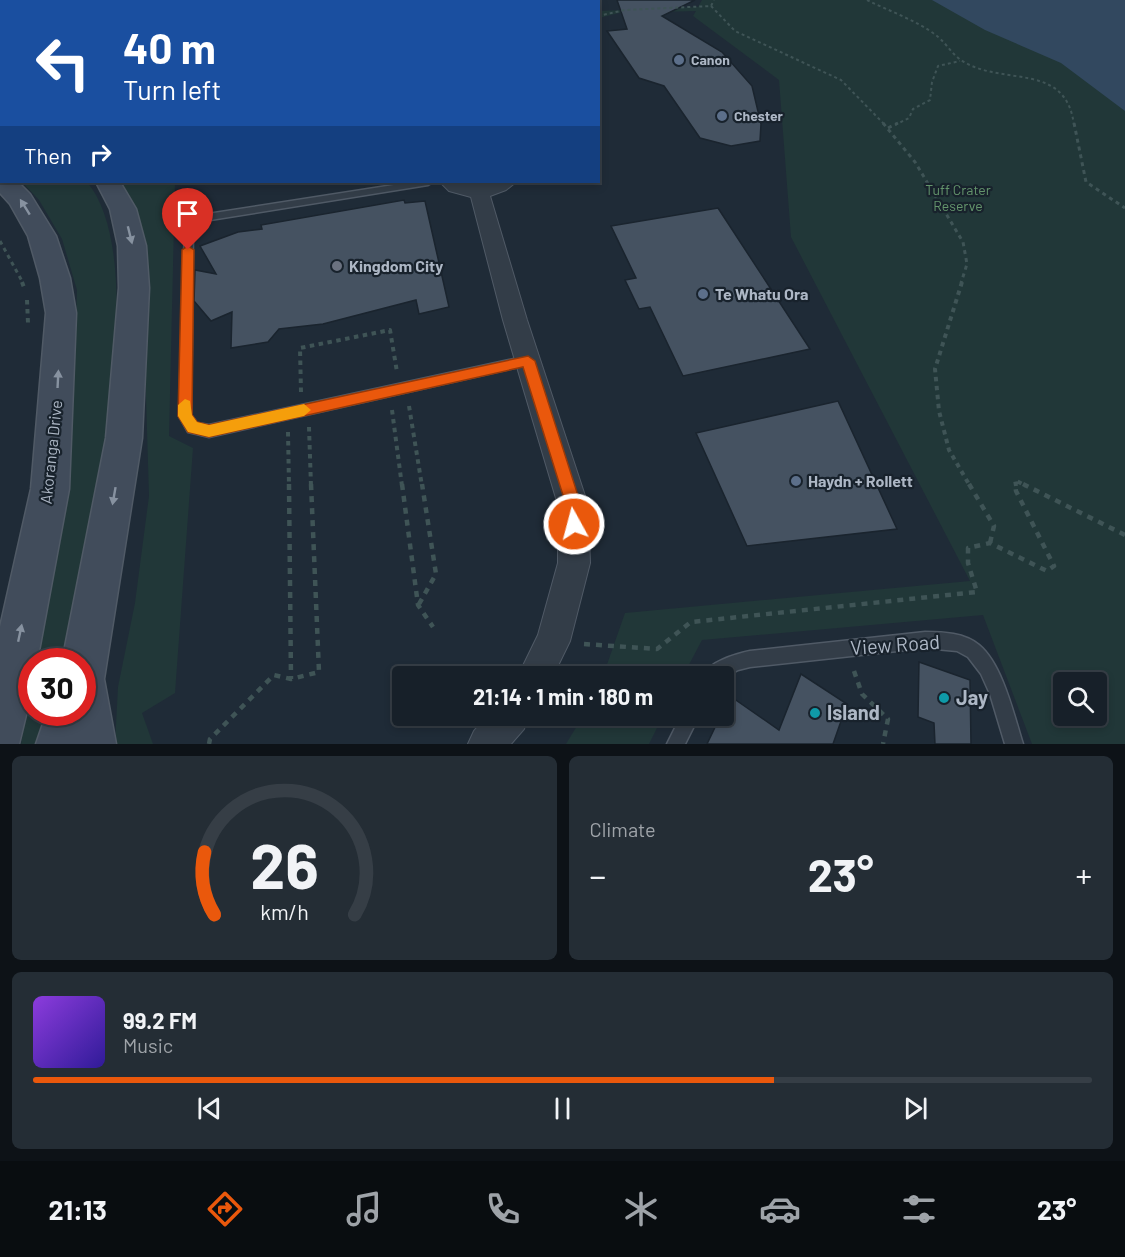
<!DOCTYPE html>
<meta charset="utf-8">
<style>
body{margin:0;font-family:Barlow,sans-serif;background:#242d35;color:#f1f3f6;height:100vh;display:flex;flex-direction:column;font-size:22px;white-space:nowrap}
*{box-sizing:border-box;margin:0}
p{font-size:20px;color:#9ea3a8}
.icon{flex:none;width:33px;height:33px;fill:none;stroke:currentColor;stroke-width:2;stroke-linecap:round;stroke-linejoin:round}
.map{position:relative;height:744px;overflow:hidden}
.sheet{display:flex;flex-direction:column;gap:12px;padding:12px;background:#0d1217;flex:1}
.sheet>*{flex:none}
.hud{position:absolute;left:0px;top:0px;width:600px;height:183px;box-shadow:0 3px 9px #0003,0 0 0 2px #363e46;background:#1a4fa0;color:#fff;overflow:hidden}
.controls{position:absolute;left:1053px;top:672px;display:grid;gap:12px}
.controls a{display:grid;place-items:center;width:54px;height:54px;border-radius:6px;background:#172029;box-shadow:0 3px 9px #0003,0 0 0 2px #363e46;font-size:30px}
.speed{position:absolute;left:18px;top:648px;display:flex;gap:12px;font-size:30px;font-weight:700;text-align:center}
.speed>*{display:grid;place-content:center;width:78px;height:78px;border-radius:50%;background:#172029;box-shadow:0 3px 9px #0003,0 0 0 2px #363e46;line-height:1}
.speed .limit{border:9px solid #d22;background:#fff;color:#111}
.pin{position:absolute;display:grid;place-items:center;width:51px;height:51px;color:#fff;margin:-62px -26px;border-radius:50% 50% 50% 0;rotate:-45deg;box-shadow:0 0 6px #0007}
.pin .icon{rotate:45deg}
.me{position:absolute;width:66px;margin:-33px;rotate:353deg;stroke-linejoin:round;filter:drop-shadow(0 0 4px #0008)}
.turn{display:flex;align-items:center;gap:21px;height:126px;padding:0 24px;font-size:27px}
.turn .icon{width:78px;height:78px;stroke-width:2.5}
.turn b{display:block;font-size:42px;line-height:51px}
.then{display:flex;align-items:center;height:57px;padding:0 24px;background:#0003;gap:12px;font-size:22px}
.big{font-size:45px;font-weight:700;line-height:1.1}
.sheet .tile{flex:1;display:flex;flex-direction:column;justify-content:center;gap:9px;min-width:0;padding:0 21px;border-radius:9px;background:#242d35}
.sheet .dial{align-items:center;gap:0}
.dial svg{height:156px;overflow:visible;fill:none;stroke:#363e46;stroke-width:7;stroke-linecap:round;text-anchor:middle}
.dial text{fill:#f1f3f6;stroke:none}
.song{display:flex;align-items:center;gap:18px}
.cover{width:72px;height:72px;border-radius:9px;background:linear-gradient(135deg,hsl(270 70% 55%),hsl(250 70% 35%))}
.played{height:6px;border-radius:3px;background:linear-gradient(90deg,#ea580c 70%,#363e46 70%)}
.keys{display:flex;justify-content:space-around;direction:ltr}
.heat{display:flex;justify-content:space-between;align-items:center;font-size:33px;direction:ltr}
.sheet .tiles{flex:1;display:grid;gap:12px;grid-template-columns:1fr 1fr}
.tile:last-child{grid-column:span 2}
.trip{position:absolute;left:392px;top:666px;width:342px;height:60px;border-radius:6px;background:#172029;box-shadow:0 3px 9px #0003,0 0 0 2px #363e46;font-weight:700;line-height:60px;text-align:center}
.dock{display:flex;height:96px;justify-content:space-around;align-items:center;background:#090d10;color:#9ea3a8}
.dock .icon{width:42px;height:42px}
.dock .active{color:#ea580c}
.dock b{font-size:27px;color:#f1f3f6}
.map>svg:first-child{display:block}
.green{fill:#213738;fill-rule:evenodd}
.water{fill:#32485f}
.building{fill:#455261;stroke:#1a242e;stroke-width:1.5}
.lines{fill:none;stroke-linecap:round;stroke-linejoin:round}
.service-casing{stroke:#505a66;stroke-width:3}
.minor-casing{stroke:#505a66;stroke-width:2}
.secondary-casing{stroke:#505a66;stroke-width:3}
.motorway-casing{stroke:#3d4752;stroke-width:3}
.path-far3{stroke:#3f5456;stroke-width:2;stroke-dasharray:3 3;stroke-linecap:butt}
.path-far2{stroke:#3f5456;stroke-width:3;stroke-dasharray:4 4;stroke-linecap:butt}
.path-far1{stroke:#3f5456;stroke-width:4;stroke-dasharray:4.5 4.5;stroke-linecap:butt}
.path{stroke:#3f5456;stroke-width:4.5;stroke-dasharray:6 6;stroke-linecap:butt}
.service{fill:#333d48;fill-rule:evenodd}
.minor{fill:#333d48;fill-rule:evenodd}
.secondary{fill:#414c5b;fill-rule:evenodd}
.motorway{fill:#6e604f;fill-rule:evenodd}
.oneway{fill:#8792a0}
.route{fill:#ea580c;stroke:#983908;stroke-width:1.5}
.slow{fill:#f59e0b}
.service-dot{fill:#5c6f8a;stroke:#18222c;stroke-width:2}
.worship-dot{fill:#6b7280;stroke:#18222c;stroke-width:2}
.culture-dot{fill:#0f9aa8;stroke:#18222c;stroke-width:2}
.labels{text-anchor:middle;stroke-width:4.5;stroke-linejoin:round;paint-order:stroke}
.far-poi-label{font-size:14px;font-weight:bold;fill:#adb7c5;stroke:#18222c;text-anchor:start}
.far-park-label{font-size:14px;fill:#64956c;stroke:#18222c}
.poi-label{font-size:16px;font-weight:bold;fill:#adb7c5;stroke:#18222c;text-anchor:start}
.street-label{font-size:16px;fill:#adb7c5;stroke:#18222c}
.near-street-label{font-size:20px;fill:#adb7c5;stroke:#18222c}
.near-poi-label{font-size:20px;font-weight:bold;fill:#adb7c5;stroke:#18222c;text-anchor:start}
</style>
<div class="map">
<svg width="1125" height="744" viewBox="0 0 1125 744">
<rect width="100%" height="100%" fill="#1f2b37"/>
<g class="green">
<path d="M702,0H992L1125,86V744H1032L983,615L702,640L683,676H603L625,613L970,581L791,237L779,80L693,16L696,11L619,13L599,18L598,11L698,7ZM1064,682H1096V716H1064Z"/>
<path d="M22,182H87C157,265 84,558 63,661H35L66,502L75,357L77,290L62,239L39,200Z"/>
<polygon points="122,182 175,182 169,436 193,448 175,693 142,713 153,744 115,744 118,687 135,603 149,496 141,231"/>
<polygon points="31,682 32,712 49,713 40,744 21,744"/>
<polygon points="583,716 663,716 649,744 566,744"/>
</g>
<polygon class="water" points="932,0 1125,0 1125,111 1061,63 985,30"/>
<g class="building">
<polygon points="617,0 695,0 662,16 722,52 752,86 761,124 760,141 731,146 700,138 664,86 639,78 607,31 627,29"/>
<polygon points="404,200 405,203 425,201 449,307 419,314 416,300 323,324 279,329 268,342 231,348 232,312 211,321 194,301 195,270 216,274 200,246 238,232 262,229 261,225"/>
<polygon points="718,208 810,349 683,376 650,307 639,309 625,280 636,278 611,226"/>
<polygon points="838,401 897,529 747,546 696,433"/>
<polygon points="919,662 970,680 971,744 935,744 934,723 918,717"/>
<polygon points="801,674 847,704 833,744 707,744 730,696 779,730"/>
</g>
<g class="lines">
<g class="service-casing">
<g id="service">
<rect x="377" y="0" width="6" height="2"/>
<rect x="406" y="0" width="6" height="2"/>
<rect x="541" y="0" width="6" height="2"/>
<polygon points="413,182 433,182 428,185 204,221 193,229 191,415 197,423 209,425 528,356 532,358 534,361 532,364 209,437 188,432 179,416 185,226 201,215"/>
<path d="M925,632C943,632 965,633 979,645C1003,665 1014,716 1023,744H1005L990,694L981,674L968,657L957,651L925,648L750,667L738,670L723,678V676H703C708,662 736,654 750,651Z"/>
<polygon points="681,716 699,716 685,744 667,744"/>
</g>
</g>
<g class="minor-casing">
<g id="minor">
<path d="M440,182C453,181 465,185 478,185C491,185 503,181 516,182L506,190L490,196L527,320L588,505L590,563L570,641L553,676H518L538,635L558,563V505L503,320L471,197L449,191Z"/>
<polygon points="487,716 529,716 524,729 511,744 468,744 474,731"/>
</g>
</g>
<g class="secondary-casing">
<g id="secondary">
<rect x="0" y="104" width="2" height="14"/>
<polygon points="0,175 2,182 18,182 30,194 56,236 70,278 76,313 69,489 37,662 32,662 32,690 19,744 0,744 0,627 31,489 46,313 40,278 28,236 10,204 0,193"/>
<polygon points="96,182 120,182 136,209 146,246 149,288 142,438 104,679 116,744 36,744 47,712 82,712 82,662 62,662 106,438 119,288 118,246 110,209"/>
</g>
</g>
<g class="motorway-casing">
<g id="motorway">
<rect x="66" y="0" width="18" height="2"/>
<polygon points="127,0 146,0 126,2"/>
<rect x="0" y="41" width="2" height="12"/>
<polygon points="0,73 2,73 0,86"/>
</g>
</g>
<g class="path-far3">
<path d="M867,0C889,11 918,21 937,36C947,44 953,56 964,62C1005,86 1066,62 1074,125"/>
<polyline points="711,6 735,31 841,80 885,125"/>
<polyline points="598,16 625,10 711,6 714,0"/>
<polyline points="895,125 909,118 913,109 930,100 932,82 938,66 960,61"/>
</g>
<g class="path-far2">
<polyline points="883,123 915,162 963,242 967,264 961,283"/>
<polyline points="1074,123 1086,182 1125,208"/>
<polyline points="888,128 898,123"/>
<polyline points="0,241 23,283"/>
</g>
<g class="path-far1">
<polyline points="22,282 25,290"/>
<polyline points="962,282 935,369 939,411 949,450 970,486"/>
<polyline points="27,300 28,323"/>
<polyline points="301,392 300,348 390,330 397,372"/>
<polyline points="409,406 422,486"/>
<polyline points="392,410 402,486"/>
<polyline points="309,427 311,486"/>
<polyline points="288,432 289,486"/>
<polyline points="1016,486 1015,480 1026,486"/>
</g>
<g class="path">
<polyline points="289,484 291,679"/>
<polyline points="402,484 418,605 433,627"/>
<polyline points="969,484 994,526 990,543"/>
<polyline points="1023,484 1125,535"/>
<polyline points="419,604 436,574 422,484"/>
<polyline points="584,644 657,649 691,622 977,592 968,563 968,548 990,543 1047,571 1054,566 1016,491 1015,484"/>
<polyline points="854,671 862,694 888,719 883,744"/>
<polyline points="209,744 210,739 274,675 291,679 319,672 311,484"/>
</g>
<use href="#service" class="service"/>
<use href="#minor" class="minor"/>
<use href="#secondary" class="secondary"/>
<use href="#motorway" class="motorway"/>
</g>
<defs><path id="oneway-solid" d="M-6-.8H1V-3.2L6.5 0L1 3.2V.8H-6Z" transform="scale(1.5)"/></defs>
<g class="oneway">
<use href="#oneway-solid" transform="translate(25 207) rotate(-122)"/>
<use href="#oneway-solid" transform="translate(130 235) rotate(76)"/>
<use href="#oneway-solid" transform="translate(58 379) rotate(-87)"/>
<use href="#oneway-solid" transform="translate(114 496) rotate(100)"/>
<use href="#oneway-solid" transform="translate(20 633) rotate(-78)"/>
</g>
<polygon class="route" points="188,246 194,250 192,415 197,422 209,425 528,356 535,361 581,505 579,530 574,532 568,530 566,505 523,367 209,437 188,432 178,416 182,250"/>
<polygon class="slow" points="185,399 190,401 192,415 197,422 209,425 304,404 311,410 304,416 209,437 188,432 178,416 178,405"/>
<g class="service-dot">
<circle cx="679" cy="60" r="6"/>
<circle cx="722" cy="116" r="6"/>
<circle cx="703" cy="294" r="6"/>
<circle cx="796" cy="481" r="6"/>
</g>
<circle class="worship-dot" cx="337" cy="266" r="6"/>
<g class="culture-dot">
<circle cx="944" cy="698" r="6"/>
<circle cx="815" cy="713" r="6"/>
</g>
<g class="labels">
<g class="far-poi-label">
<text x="691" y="65">Canon</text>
<text x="734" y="121">Chester</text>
</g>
<g class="far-park-label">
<text x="958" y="195">Tuff Crater<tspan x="958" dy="16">Reserve</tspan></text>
</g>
<g class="poi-label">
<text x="349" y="272">Kingdom City</text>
<text x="715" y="300">Te Whatu Ora</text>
<text x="808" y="487">Haydn + Rollett</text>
</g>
<g class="street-label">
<text transform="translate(51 452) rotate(-84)" y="6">Akoranga Drive</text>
</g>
<g class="near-street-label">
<text transform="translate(895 645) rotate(-4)" y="7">View Road</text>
</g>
<g class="near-poi-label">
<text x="956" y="705">Jay</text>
<text x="827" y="720">Island</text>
</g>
</g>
</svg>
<div class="controls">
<a><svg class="icon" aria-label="search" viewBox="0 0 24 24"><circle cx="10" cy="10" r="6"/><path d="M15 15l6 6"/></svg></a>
</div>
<div class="speed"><div class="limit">30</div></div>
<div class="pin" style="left:188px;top:250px;background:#d93025"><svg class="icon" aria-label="arrive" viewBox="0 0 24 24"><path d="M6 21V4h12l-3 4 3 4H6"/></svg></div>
<svg class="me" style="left:574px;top:524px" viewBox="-20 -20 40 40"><circle r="17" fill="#ea580c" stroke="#fff" stroke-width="3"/><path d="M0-11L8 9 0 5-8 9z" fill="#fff"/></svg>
<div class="trip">21:14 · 1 min · 180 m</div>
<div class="hud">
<div class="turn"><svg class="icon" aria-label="left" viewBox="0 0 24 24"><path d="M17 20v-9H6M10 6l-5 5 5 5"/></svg><div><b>40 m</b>Turn left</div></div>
<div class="then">Then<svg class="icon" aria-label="right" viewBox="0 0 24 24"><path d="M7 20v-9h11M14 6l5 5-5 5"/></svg></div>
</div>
</div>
<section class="sheet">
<div class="tiles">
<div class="tile dial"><svg viewBox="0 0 100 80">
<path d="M14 69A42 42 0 1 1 86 69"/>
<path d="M14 69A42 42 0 0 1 9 37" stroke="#ea580c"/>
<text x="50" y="56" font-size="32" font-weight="700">26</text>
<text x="50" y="72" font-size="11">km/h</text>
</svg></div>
<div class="tile"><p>Climate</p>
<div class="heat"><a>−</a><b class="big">23°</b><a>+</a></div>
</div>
<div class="tile">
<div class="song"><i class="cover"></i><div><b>99.2 FM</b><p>Music</p></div></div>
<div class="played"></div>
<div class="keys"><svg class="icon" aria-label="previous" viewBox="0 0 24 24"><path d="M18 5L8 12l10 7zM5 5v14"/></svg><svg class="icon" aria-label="pause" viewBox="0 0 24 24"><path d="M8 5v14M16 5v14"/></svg><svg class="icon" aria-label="next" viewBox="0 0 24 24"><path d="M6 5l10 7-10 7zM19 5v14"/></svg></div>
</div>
</div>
</section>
<nav class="dock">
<b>21:13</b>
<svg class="icon active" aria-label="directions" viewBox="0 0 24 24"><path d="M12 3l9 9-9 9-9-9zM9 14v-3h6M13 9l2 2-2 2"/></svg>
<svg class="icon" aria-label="music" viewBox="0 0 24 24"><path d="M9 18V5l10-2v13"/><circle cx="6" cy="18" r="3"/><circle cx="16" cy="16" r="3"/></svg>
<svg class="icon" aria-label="phone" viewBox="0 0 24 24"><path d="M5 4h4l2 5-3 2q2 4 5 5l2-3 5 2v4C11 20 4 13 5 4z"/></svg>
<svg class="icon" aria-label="climate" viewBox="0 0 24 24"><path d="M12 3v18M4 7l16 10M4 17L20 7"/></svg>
<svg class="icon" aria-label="car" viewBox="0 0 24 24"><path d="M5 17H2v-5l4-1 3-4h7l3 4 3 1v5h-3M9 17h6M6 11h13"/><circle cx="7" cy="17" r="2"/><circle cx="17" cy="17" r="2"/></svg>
<svg class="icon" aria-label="filters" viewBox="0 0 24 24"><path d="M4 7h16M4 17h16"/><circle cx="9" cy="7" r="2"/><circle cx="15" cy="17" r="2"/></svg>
<b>23°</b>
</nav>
